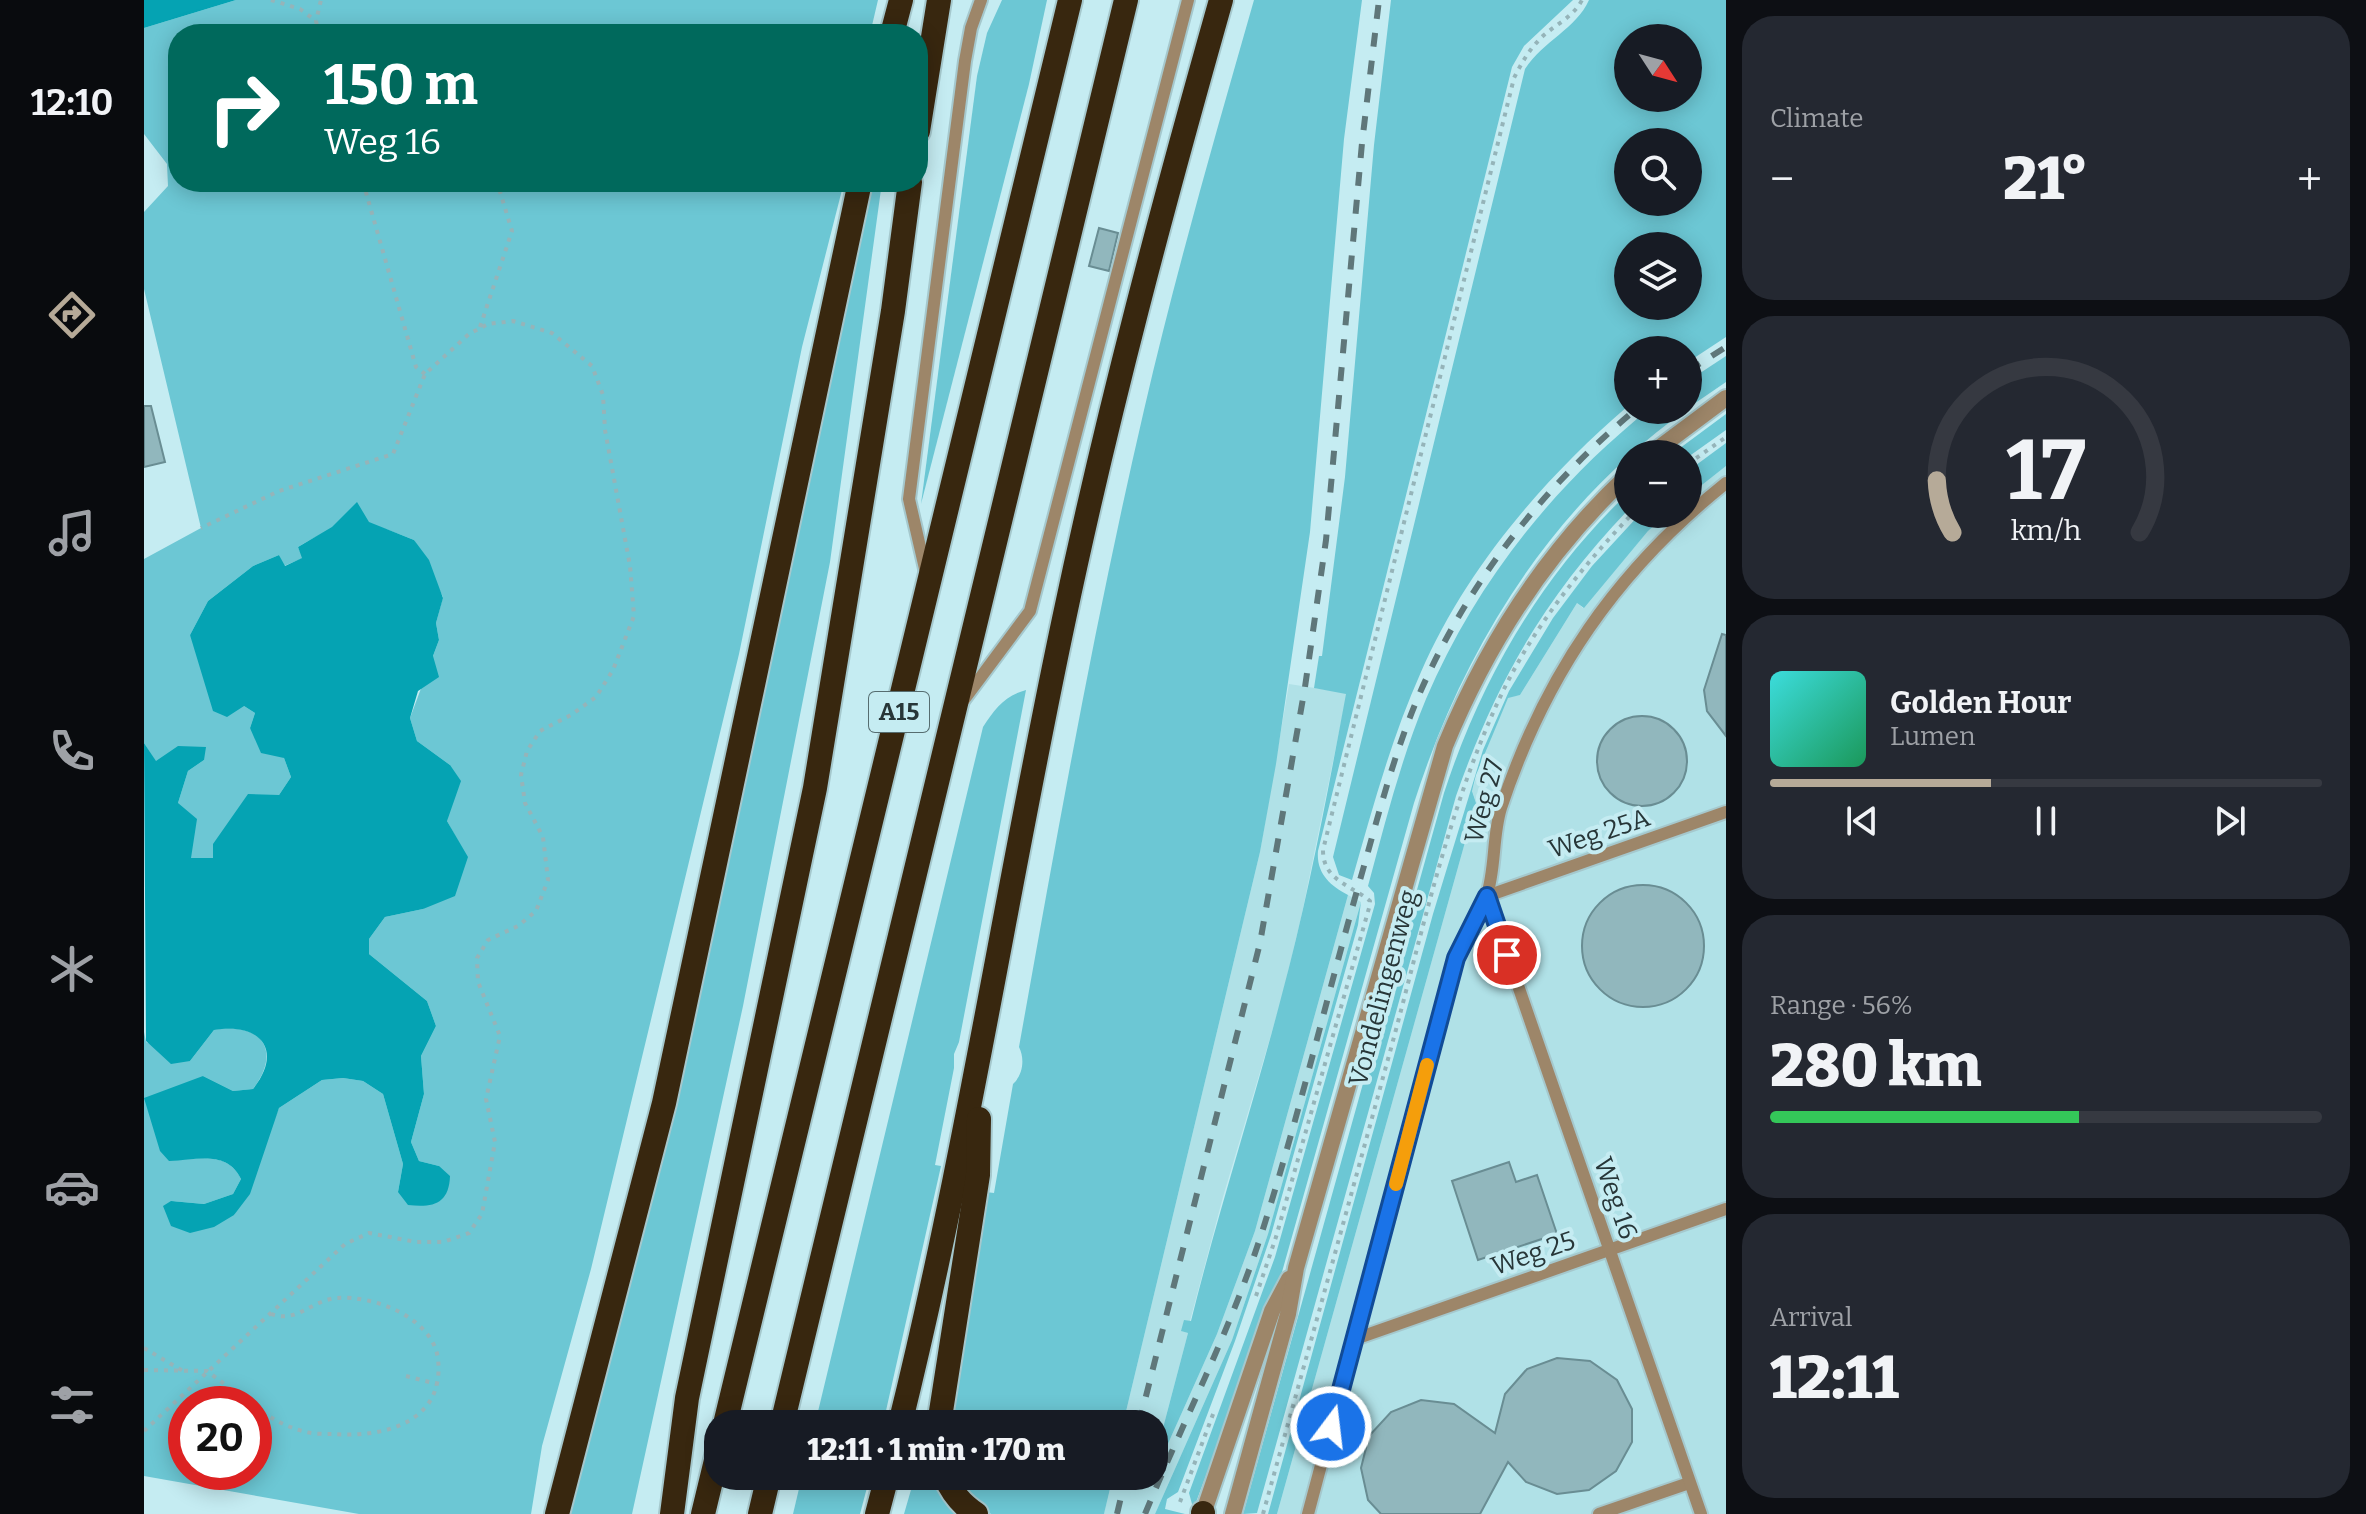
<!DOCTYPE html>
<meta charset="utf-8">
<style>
body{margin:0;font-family:Bitter,serif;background:#242831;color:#f1f3f6;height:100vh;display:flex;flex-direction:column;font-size:30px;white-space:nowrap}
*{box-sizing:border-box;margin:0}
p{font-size:26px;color:#9ea1a6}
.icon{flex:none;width:44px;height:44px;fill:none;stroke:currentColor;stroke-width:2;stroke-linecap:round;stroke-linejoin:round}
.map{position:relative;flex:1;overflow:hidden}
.panel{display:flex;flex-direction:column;gap:16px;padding:16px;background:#0d0f14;width:640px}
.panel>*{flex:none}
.banner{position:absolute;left:24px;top:24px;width:760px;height:168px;border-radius:32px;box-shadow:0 4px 20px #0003;background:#00695c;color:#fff;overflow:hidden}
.needle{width:52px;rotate:126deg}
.fabs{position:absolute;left:1470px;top:24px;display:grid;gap:16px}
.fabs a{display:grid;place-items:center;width:88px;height:88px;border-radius:50%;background:#171b24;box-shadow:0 4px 20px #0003;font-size:40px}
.speed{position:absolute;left:24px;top:1386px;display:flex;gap:16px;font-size:40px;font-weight:700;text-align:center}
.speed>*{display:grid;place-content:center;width:104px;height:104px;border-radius:50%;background:#171b24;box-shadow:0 4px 20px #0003;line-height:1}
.speed .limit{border:12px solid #d22;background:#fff;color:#111}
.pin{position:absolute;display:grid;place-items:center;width:68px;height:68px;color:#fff;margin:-34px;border:4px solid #fff;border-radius:50%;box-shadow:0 2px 8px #0007}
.me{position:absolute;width:88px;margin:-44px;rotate:15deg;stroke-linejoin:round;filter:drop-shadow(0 0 6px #0008)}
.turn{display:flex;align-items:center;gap:28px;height:168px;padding:0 24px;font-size:36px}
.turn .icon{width:104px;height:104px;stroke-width:2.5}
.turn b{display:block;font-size:56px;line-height:68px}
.big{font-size:60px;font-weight:800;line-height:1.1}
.panel .widget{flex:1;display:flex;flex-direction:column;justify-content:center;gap:12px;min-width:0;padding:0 28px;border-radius:32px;background:#242831}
.panel .dial{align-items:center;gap:0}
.dial svg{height:208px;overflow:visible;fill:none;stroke:#363941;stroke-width:7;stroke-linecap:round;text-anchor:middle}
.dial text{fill:#f1f3f6;stroke:none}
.song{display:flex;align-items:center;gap:24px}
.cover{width:96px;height:96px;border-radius:12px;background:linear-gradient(135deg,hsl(180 70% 55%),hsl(150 70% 35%))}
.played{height:8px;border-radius:4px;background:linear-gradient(90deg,#b6aa98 40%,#363941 40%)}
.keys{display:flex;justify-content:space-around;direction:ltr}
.heat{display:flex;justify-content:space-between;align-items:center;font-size:44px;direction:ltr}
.charge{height:12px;border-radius:6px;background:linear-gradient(90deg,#34c759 56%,#363941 0)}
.trip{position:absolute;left:560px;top:1410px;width:464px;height:80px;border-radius:32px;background:#171b24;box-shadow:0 4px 20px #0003;font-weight:800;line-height:80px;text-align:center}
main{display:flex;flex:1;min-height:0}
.menu{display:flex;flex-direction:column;width:144px;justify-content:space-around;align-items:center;background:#090b0e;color:#9ea1a6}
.menu .icon{width:56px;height:56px}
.menu .selected{color:#b6aa98}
.menu b{font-size:36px;color:#f1f3f6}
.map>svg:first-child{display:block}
.built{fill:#b0e1e7}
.green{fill:#6cc7d4;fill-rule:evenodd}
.water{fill:#05a3b3}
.building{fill:#91b7bd;stroke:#698d93;stroke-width:2}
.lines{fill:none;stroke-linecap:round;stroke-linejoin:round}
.service-casing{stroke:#a5c8cd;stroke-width:16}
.minor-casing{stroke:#a5c8cd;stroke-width:20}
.motorway-casing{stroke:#a5c8cd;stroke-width:28}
.path{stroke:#95b4b9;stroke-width:4;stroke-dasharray:4 6;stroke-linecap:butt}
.service{stroke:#9d8669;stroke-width:12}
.minor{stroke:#9d8669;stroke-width:16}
.motorway{stroke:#38270f;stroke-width:24}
.rail{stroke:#5f777a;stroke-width:6;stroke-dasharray:14 14;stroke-linecap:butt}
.route-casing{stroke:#114b97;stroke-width:20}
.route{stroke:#1a73e8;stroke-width:14}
.slow{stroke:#f59e0b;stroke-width:14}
.labels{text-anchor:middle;stroke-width:8;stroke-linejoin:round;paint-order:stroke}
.shield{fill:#c5ecf2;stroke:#566d70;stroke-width:2}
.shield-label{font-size:24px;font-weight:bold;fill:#273638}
.street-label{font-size:26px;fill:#273638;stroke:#c5ecf2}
</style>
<main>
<nav class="menu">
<b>12:10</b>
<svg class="icon selected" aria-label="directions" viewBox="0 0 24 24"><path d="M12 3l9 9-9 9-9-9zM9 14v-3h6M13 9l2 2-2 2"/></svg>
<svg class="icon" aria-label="music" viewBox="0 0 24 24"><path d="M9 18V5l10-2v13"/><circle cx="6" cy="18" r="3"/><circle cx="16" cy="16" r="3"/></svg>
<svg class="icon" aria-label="phone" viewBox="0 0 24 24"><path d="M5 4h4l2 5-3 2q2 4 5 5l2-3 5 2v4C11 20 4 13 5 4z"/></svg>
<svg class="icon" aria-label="climate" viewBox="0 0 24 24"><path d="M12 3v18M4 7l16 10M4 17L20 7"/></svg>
<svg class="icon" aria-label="car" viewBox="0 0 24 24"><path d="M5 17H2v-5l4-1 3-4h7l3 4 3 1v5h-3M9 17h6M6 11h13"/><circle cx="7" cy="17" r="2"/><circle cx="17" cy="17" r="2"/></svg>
<svg class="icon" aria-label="filters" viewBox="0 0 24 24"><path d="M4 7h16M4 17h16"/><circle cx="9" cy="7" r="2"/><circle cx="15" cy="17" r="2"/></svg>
</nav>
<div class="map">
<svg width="1582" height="1514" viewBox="0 0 1582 1514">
<rect width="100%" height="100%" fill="#c5ecf2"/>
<g class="built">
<polygon points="1582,466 1582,1514 1133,1514 1332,803 1328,790 1349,732 1364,697 1376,695 1433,603 1439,608 1504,531 1523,514 1544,514 1544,496"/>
<polygon points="1145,684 1203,693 1157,918 1137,1001 1079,1197 1046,1321 1038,1331 1044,1333 1019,1428 1022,1448 1073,1334 1111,1231 1204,895 1217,902 1124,1234 1088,1340 1011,1514 960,1514 969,1476 1010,1476 1010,1424 979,1424 1116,852"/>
</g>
<g class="green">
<path d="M92,0H734L726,34H34V182H700L658,347L595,654L447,1269L398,1446L387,1514H215L0,1476V1032L2,1042L46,1061L70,1030C116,1022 139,1049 109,1089L89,1091L59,1076L25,1160C54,1160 83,1150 97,1179L89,1194L60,1204L27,1201L90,1215L135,1108L178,1080L199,1078L219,1081L239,1094L259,1164L254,1192L295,1166L275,1161L267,1142L280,1094L277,1056L292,1026L283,1001L225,954V939L241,917L279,909L323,857L303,821L306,765L273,741L266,718L295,640L292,623L299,597L270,540C215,518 207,516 154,547L159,558L140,566L135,555L109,566L64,601L46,635L100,706L111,713L106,728L140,758L147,777L135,795L70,858L46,859L34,803L44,771L60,760L12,762L0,743V559L57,528L0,289V212L24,186L23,164L0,134V28ZM42,1404H110V1472H42Z"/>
<polygon points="858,0 903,0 885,84 777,504 833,76 843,33"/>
<path d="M1110,0H1218L1200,139L1166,532L1132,764L1116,852L979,1424H808L820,1319L842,1192L850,1193L869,1084C879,1075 881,1059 875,1047C913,834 951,621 1000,410C1032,272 1071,136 1110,0Z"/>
<path d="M1247,0H1429L1380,46L1368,67L1174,851C1172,873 1186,886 1204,895L1111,1231L1073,1334L1010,1475V1426L1019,1428L1044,1333L1037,1331L1040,1320L1047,1321C1074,1212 1109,1106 1137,998C1164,898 1183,796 1202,694L1170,688L1175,656H1178L1201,477L1230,145Z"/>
<path d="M1445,0H1582V337L1544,362V350H1484V406C1399,479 1322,569 1277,672C1247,739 1228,810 1208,880L1195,875L1189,857L1381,69C1399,41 1432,29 1445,0ZM1484,38H1544V98H1484ZM1484,142H1544V202H1484ZM1484,246H1544V306H1484Z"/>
<polygon points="729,182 738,182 686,562 599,1006 488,1514 426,1514 433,1477 534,1100"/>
<polygon points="1582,356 1582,382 1544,408 1544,381"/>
<path d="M1504,410H1542C1408,506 1320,646 1270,803L1138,1272L1051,1505L1048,1504L1045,1493L1131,1257L1231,904L1230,893L1224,886C1241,823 1257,759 1282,699C1331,585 1407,488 1504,410Z"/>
<polygon points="1582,414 1582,430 1544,457 1544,454 1528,454"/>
<polygon points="1582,443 1582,466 1544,496 1544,471"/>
<path d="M1484,493V510C1400,598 1352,682 1312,796L1113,1513L1099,1514L1300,793C1337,679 1397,576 1484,493Z"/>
<polygon points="1496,514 1523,514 1504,531 1440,608 1433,603 1376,695 1364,698 1332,775 1328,791 1332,803 1133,1514 1124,1514 1289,914 1339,750 1365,691 1409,618 1448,566"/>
<path d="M882,690L815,1042L810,1054V1068L791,1165L797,1166L739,1424H671L839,727C851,709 860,696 882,690Z"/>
<polygon points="1217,902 1214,925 1127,1235 1091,1341 1034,1492 1023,1499 1021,1509 1041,1514 1011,1514 1088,1340 1124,1234"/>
<polygon points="658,1476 726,1476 716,1514 649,1514"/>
<polygon points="771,1476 787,1476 803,1504 814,1514 760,1514"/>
<polygon points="812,1476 969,1476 960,1514 847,1514 826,1499"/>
</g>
<g class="water">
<polygon points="0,0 92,0 0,28"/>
<path d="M213,502L225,522L270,540L285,560L299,598L292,623L295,640L289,656L295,677L274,691L266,718L273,741L306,765L317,781L303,821L324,857L311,896L279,909L241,917L225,939V954L283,1001L292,1026L277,1056L280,1094L267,1142L275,1161L295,1166L306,1176C305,1204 289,1208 264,1205L254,1192L259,1164L239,1094L219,1081L199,1078L178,1080L135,1108L106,1194L90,1215L70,1227L46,1233L27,1226L19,1206L27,1201L60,1204L89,1194L97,1179C83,1150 54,1160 25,1161L16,1151L0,1098L59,1076L89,1091L109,1089C140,1050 116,1022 70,1030L46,1061L27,1064L2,1041L0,743L12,761L34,746L62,747L60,760L44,771L34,803L53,819L47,858H69V844L104,794L135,795L147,777L140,758L117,753L106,728L111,713L100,706L83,717L69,711L46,635L64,601L109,566L135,555L141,566L158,558L154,547L188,527Z"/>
</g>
<g class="building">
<polygon points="955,228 974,233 965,271 945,266"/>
<polygon points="0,406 7,406 21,462 0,467"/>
<polygon points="1578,634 1582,635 1582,736 1563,711 1560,690"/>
<circle cx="1498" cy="761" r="45"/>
<circle cx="1499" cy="946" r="61"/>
<polygon points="1365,1162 1372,1182 1393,1175 1413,1234 1334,1260 1308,1181"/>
<polygon points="1413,1358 1446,1361 1473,1380 1488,1409 1488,1442 1472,1471 1445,1490 1413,1494 1382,1482 1364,1462 1336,1514 1237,1514 1224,1500 1217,1468 1225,1436 1247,1412 1277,1400 1310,1404 1351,1433 1361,1394 1383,1369"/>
</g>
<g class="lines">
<g class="service-casing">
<g id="service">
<polyline points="782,573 765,499 821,61 827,28 837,0"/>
<polyline points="819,701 886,611 1044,0"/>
<polyline points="1211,1339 1582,1209"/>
<path d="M1164,1514L1312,958C1322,938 1335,918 1342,898C1352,870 1348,837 1357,808C1401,675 1472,571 1582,483"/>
<polyline points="1455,1514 1545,1483"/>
<polyline points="1557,1514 1343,896 1582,812"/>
</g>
</g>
<g class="minor-casing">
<g id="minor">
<polyline points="1507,454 1582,398"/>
<polyline points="1059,1514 1128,1311 1145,1279"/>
<path d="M1089,1514L1144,1314L1152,1268L1301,746C1343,644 1403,551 1484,475"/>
</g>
</g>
<g class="motorway-casing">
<g id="motorway">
<polyline points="748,34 757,0"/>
<polyline points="774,131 795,0"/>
<polyline points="581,1424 926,0"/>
<polyline points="638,1424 982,0"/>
<path d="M756,1424C822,1158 863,887 920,619C964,410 1019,205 1077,0"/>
<polyline points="795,1424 834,1175 835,1119"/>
<path d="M801,1476C808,1493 817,1504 832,1514"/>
<polyline points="413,1514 520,1103 716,182"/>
<polyline points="528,1514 543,1398 671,788 749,311 766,182"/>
<polyline points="559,1514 574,1452"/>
<polyline points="616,1514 625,1476"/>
<polyline points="733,1514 743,1476"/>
<polyline points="1059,1514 1059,1513"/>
</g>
</g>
<g class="path">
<polyline points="127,0 156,9 172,21"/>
<polyline points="175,34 172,21 177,0"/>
<polyline points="300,34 307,28 309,34"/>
<polyline points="219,182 272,367 281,374"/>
<polyline points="336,327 368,231 353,182"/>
<polyline points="1544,464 1582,437"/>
<path d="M1112,1296L1132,1237L1225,908L1226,901L1221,897C1200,883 1179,877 1179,850L1370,78C1378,62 1386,48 1400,35C1413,24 1430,16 1438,0"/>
<polyline points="0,1348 39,1371"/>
<polyline points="0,1370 63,1371 107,1404"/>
<polyline points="262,1376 293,1384"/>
<path d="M110,1406C125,1417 140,1426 158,1431C167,1434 179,1434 188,1434C239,1438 301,1423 294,1359C289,1318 230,1295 193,1298C167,1300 152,1325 125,1313"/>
<polyline points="0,1431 201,1244 225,1233 272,1242 299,1242 325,1233 338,1214 351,1142 342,1099 356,1036 334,982 333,958 344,940 374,926 392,911 404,880 399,837 381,803 377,775 383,751 396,731 427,715 452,697 469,670 490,616 486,566 461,430 459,395 448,366 408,333 369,321 344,324 325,334 281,374 249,454 135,491 57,528"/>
<polyline points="1036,1502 1071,1409"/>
<path d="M1119,1514C1160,1366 1201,1218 1241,1070C1276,945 1303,807 1360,689C1392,624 1438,567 1488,514"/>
</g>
<use href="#service" class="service"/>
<use href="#minor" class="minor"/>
<use href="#motorway" class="motorway"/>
<g class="rail">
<polyline points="1544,371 1582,347"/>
<polyline points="995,1424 1116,943 1161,687 1182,540 1218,143 1235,0"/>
<polyline points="973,1514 982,1476"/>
<path d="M1001,1514C1041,1417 1087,1330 1119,1229C1156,1112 1184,992 1218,873C1237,806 1254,738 1284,675C1332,572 1404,483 1491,410"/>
</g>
</g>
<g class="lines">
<g class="route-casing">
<polyline id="route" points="1187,1427 1312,958 1343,896 1363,955"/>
</g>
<use href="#route" class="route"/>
<polyline class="slow" points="1252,1184 1283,1065"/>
</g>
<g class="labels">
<rect class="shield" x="725" y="692" width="60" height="40" rx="6"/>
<g class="shield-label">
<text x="755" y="720">A15</text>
</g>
<g class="street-label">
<text transform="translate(1340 801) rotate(-75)" y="9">Weg 27</text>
<text transform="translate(1455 833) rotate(-19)" y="9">Weg 25A</text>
<text transform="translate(1239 988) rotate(-75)" y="9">Vondelingenweg</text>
<text transform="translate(1472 1198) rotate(71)" y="9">Weg 16</text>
<text transform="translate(1389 1253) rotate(-19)" y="9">Weg 25</text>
</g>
</g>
</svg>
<div class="fabs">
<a><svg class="needle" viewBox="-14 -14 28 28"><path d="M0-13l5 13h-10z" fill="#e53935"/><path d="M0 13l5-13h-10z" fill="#9ea1a6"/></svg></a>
<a><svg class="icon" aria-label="search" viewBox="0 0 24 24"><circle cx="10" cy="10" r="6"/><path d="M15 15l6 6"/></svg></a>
<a><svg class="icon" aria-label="layers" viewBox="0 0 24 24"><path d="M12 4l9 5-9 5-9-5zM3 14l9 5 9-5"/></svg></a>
<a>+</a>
<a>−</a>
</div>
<div class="speed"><div class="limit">20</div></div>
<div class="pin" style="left:1363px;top:955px;background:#d93025"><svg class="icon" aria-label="arrive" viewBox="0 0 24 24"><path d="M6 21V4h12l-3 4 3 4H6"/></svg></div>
<svg class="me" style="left:1187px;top:1427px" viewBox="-20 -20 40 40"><circle r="17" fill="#1a73e8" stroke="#fff" stroke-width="3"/><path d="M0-11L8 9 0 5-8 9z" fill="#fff"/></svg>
<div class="trip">12:11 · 1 min · 170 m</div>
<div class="banner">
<div class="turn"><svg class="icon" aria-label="right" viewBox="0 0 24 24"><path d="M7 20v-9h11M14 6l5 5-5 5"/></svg><div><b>150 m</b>Weg 16</div></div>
</div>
</div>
<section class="panel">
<div class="widget"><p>Climate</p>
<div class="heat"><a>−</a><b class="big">21°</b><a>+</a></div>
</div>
<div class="widget dial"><svg viewBox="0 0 100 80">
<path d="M14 69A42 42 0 1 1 86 69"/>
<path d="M14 69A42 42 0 0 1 8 49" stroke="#b6aa98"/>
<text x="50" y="56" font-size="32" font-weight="700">17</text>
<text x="50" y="72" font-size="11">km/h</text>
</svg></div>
<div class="widget">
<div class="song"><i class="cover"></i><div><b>Golden Hour</b><p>Lumen</p></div></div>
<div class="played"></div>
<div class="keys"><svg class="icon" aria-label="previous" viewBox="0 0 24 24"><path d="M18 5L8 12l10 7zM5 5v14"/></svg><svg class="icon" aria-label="pause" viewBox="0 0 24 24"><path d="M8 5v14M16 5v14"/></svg><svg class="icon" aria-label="next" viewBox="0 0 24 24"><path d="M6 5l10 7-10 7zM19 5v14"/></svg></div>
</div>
<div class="widget"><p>Range · 56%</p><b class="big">280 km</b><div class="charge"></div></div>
<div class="widget"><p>Arrival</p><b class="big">12:11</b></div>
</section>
</main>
